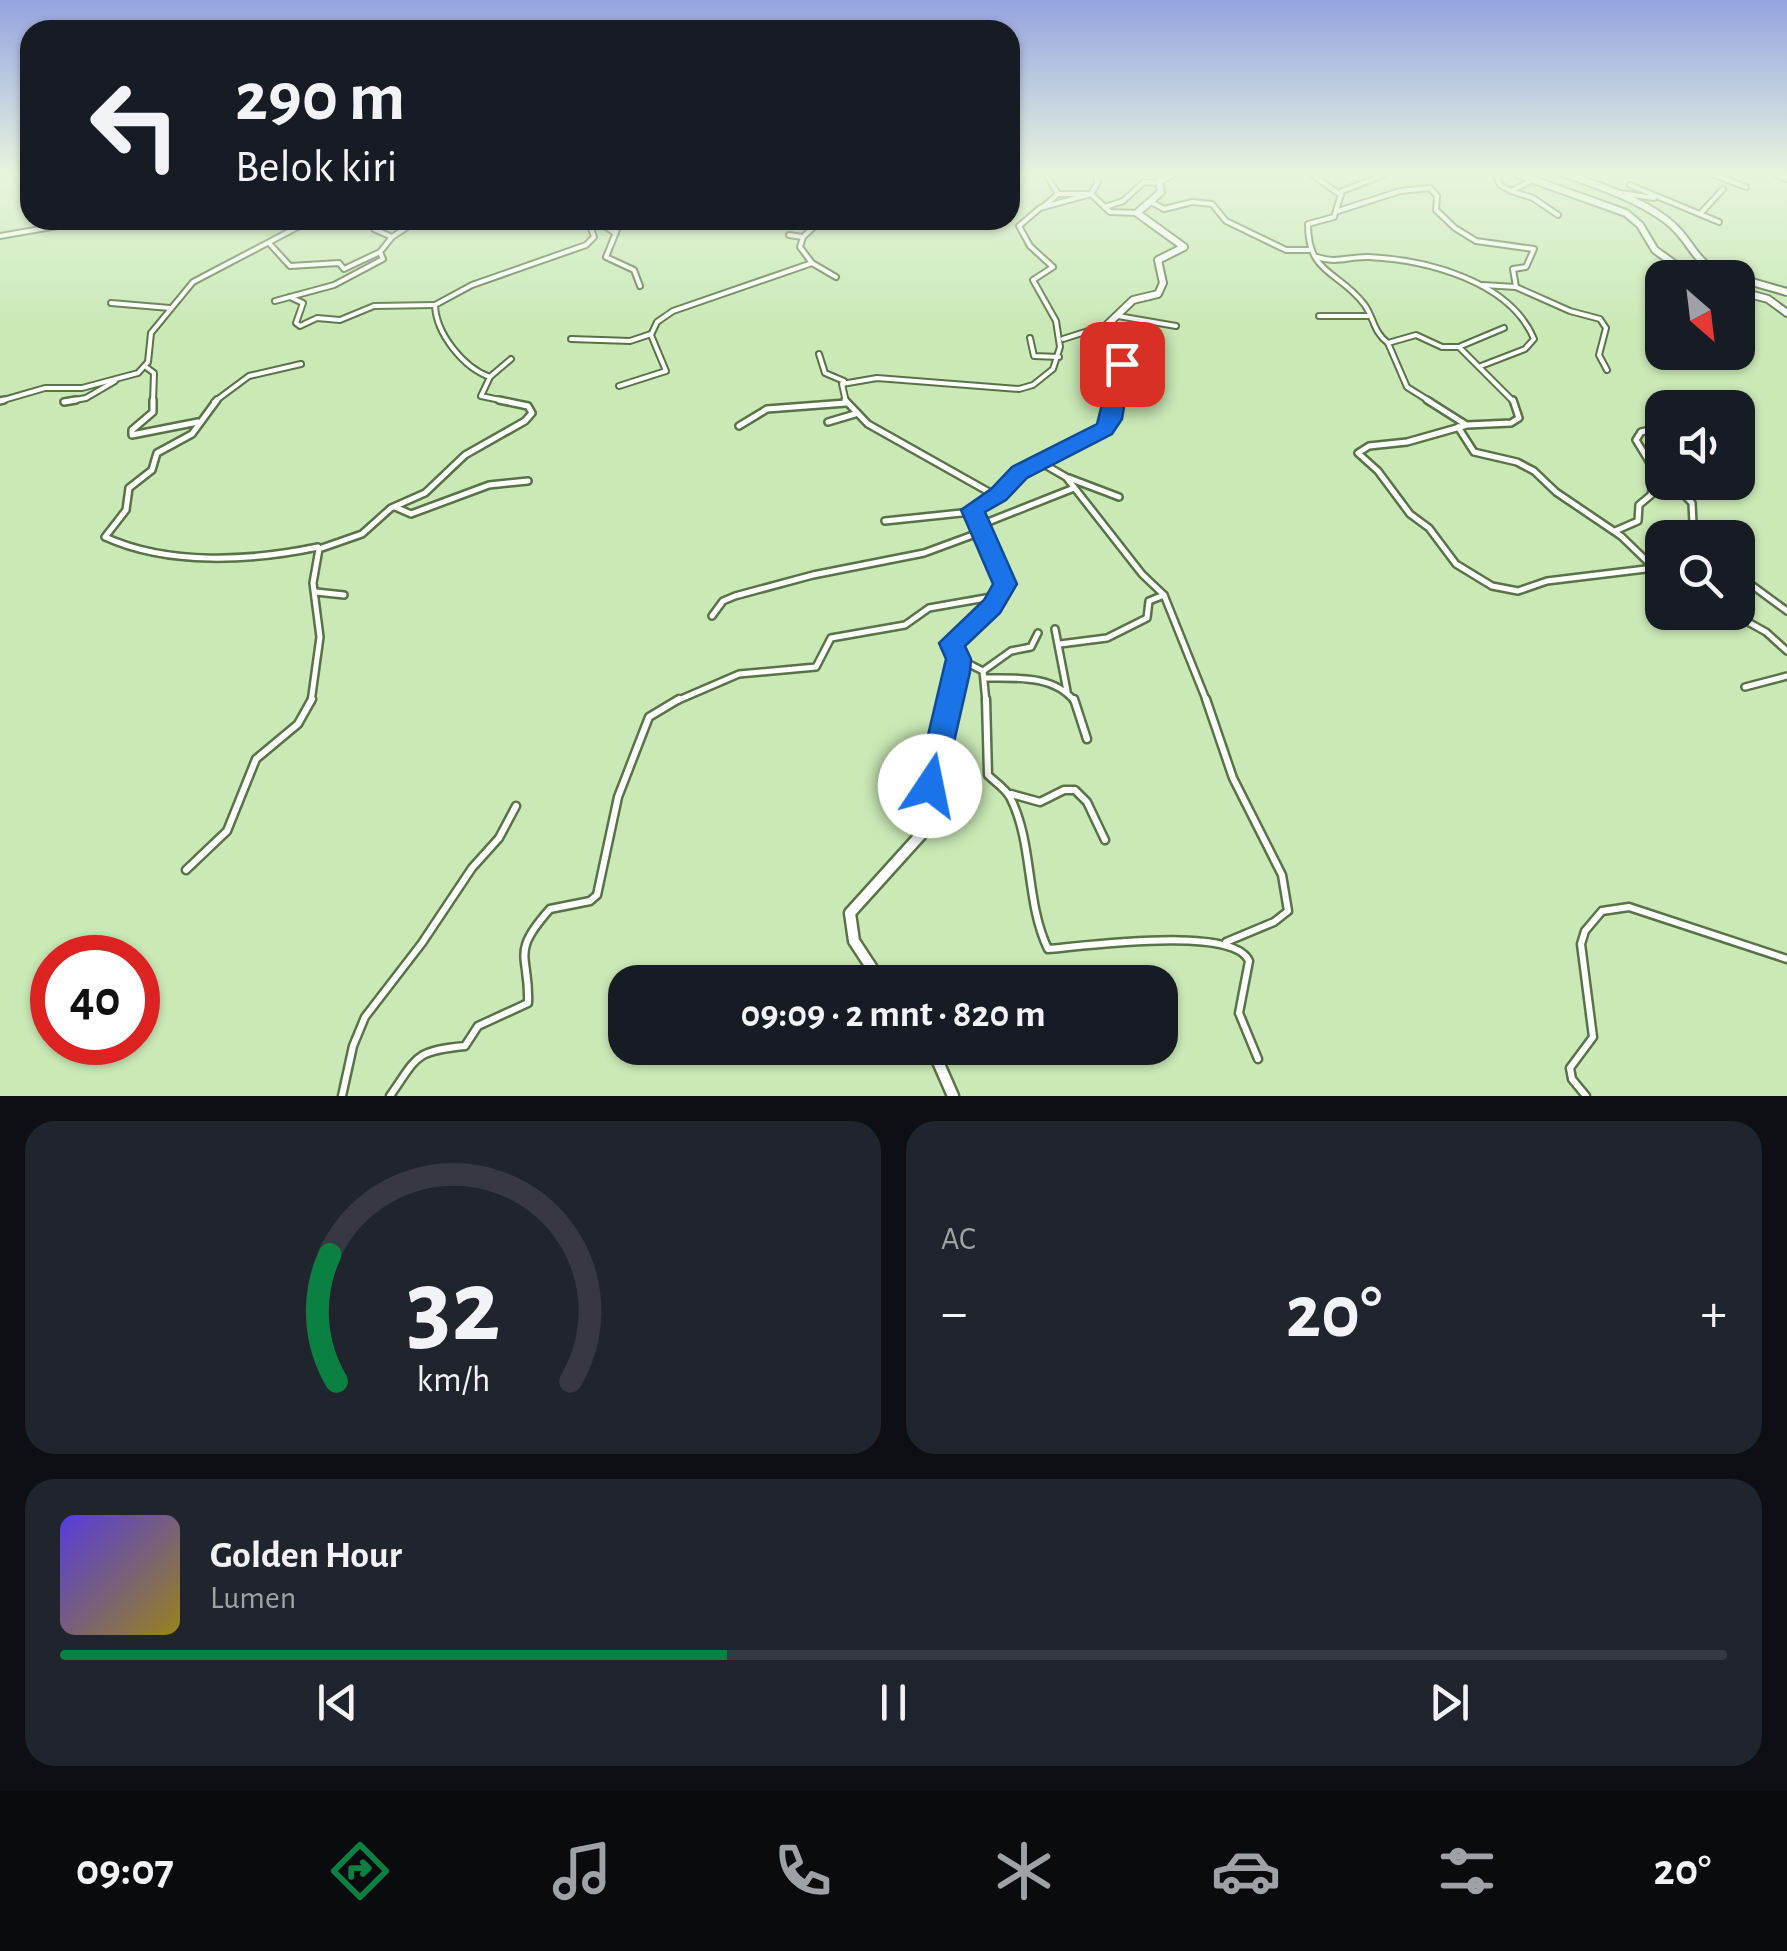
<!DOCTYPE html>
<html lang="id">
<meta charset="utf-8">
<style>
body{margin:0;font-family:"Alegreya Sans",sans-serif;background:#20242c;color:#f1f3f6;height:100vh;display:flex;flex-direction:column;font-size:38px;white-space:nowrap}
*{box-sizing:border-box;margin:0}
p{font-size:32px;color:#9ea1a6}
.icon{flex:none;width:55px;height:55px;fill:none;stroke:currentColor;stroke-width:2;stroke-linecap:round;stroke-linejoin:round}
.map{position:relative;height:1096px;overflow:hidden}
.panel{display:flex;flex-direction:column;gap:25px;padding:25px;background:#0d0f14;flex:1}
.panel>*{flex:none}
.hud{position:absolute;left:20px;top:20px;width:1000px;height:210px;border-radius:30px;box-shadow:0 2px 8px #0004;background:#171b24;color:#f1f3f6;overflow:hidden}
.needle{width:65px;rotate:152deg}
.fabs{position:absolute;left:1645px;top:260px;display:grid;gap:20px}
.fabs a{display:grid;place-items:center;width:110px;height:110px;border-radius:20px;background:#171b24;box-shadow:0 2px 8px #0004;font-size:50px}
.speed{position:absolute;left:30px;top:935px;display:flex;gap:20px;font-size:50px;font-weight:700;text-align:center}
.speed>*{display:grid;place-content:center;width:130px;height:130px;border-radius:50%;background:#171b24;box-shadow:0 2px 8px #0004;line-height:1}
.speed .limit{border:15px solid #d22;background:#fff;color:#111}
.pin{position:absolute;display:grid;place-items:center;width:85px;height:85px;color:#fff;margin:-42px;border-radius:20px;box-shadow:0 5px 15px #0006}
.me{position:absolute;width:110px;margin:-55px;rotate:11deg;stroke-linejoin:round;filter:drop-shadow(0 0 8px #0008)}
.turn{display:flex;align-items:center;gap:35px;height:210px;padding:0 50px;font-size:45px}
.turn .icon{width:130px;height:130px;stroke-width:2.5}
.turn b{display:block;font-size:70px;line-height:85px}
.big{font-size:75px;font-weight:700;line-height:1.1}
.panel .widget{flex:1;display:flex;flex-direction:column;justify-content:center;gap:15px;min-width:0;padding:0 35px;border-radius:30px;background:#20242c}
.panel .dial{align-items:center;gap:0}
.dial svg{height:260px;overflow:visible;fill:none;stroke:#363941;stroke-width:7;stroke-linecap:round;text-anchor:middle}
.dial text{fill:#f1f3f6;stroke:none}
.song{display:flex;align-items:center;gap:30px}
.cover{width:120px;height:120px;border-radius:15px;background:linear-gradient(135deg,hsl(250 70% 55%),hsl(50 70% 35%))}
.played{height:10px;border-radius:5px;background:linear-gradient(90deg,#0b8043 40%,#363941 40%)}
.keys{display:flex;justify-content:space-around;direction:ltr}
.heat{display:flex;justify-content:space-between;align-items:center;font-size:55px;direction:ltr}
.panel .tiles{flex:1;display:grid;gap:25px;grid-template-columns:1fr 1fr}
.widget:last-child{grid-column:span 2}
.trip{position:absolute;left:608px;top:965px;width:570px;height:100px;border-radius:30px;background:#171b24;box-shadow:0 2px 8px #0004;font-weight:700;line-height:100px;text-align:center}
.tab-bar{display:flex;height:160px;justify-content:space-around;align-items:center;background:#090b0e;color:#9ea1a6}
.tab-bar .icon{width:70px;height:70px}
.tab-bar .selected{color:#0b8043}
.tab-bar b{font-size:45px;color:#f1f3f6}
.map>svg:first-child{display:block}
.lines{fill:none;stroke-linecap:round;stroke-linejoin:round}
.street-far2-casing{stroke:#587345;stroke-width:8}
.street-far1-casing{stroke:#587345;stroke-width:10}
.street-casing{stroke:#587345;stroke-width:11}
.secondary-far2-casing{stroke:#587345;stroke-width:10}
.secondary-far1-casing{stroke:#587345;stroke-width:12}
.secondary-casing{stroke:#587345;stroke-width:15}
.street-far2{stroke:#fff;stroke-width:4}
.street-far1{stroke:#fff;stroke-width:5}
.street{stroke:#fff;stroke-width:6}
.secondary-far2{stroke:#fff;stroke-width:6}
.secondary-far1{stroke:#fff;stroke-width:8}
.secondary{stroke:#fff;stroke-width:10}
.route{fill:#1a73e8;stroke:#114b97;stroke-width:2.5}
</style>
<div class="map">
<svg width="1787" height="1096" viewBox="0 0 1787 1096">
<rect width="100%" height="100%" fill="#cae9b6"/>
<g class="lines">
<g class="street-far2-casing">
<g id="street-far2">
<polyline points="1046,174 1058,194"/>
<polyline points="1311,174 1341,195"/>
<path d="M1386,174L1342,191L1334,217L1308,224C1308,275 1338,270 1364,304C1374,317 1373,332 1388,343L1416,335L1442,347H1459L1514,402"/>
<polyline points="1496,174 1500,185 1511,191 1533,180"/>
<polyline points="1712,174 1746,187"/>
<polyline points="1774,174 1787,179"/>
<polyline points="1010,175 1024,174"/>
<polyline points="1630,185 1719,222"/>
<polyline points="1511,191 1533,198 1558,215"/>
<polyline points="1621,193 1654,198"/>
<polyline points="1151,202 1164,209 1192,202 1212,204 1226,221 1286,250 1310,250"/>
<polyline points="1043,207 1058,194 1091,194 1110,212 1137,213"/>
<polyline points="1105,207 1123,201 1144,182 1158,183"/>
<polyline points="1338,211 1400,191 1430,188 1437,196 1436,210 1455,228 1476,241 1534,249 1526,267 1513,269 1516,287"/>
<polyline points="1700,214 1723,189"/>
<polyline points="373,220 374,229 392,237"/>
<polyline points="621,220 606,257 634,270 640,286"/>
<polyline points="821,220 803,237 800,247 812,263 836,277"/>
<polyline points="589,226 602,224 615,233"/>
<polyline points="789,235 803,237"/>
<polyline points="0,236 92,220"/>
<polyline points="269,243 290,266 339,263 344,269 380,252"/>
<path d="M1317,257C1337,264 1349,256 1369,257C1427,260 1510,281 1534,339L1525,349L1481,366"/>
<polyline points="1483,285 1516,287 1570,311 1600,319 1606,328 1599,355 1607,370"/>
<polyline points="290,297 303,303 296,323 300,326 317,318 340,320 374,306 435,305"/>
<polyline points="275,301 334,285 383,259 380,252 392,237 418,220"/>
<polyline points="111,303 170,308"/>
<polyline points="1118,316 1176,326"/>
<polyline points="1319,316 1368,316"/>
<polyline points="1030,338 1034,356 1059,357"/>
<polyline points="571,339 630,341 651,334"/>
<polyline points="1063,339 1107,325"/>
<polyline points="1388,343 1407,387 1431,402"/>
<polyline points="1461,346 1504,328"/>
<polyline points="819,354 825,373 844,381"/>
<polyline points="146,367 154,373 153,402"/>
<polyline points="491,376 511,359"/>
<polyline points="619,386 666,371 651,335 657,322 673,311 812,263"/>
<polyline points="0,401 45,388 82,388 138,373 148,362 151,333 193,282 311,220"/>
<polyline points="64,402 86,398 115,381"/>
<polyline points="214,402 249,376 301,364"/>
<path d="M510,402L481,396L490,377C464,368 436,334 435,305L472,285L586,245L594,237L588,220"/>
<polyline points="846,402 842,384 877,378 1019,389 1033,385 1053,369 1060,347 1056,321 1033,280 1053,267 1030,246 1019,226 1040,208 1091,194 1098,182 1095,174"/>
</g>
</g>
<g class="street-far1-casing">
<g id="street-far1">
<polyline points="153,400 153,412 132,430 132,435 198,422"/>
<path d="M217,400L192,434L157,453L152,470L129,488L126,510L105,537C169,566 251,561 318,547"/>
<polyline points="845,400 868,424 996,496"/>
<polyline points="1427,400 1465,424"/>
<polyline points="1513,400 1519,418 1511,423 1467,425 1407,442 1369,446 1358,453 1378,471 1410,514 1429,528 1456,564 1492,586 1518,591 1547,581 1654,568 1662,573"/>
<polyline points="0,401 4,400"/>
<polyline points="64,402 76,400"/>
<polyline points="828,422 855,414"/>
<polyline points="739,426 767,409 846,403"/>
<polyline points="1458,427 1474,452 1517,462 1534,471 1556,492 1621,536 1653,567"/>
<polyline points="1040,462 1066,477 1142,574 1164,595 1207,702"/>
<polyline points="1069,478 1119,497"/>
<polyline points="1672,482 1692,503 1693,524 1701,538"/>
<polyline points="395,507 411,514 489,485 528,481"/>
<polyline points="885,521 971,512"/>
<polyline points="978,526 1074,488"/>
<polyline points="1615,531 1638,521 1639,505 1651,495 1655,471 1636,440 1641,432 1662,427"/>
<polyline points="1738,575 1787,611"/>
<polyline points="316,592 344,595"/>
<polyline points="1738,603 1746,617"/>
<polyline points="1730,612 1766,632 1787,651"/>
<polyline points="712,616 723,601 735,596 813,575 924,553 981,532"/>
<polyline points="1055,629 1067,691"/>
<polyline points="1060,644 1107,638 1147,618 1149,601 1164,595"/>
<polyline points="959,659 983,671 986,702"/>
<polyline points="983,671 1011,651 1031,647 1038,633"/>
<path d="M986,678C1016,678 1055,675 1075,702"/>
<polyline points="1745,687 1787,676"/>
<polyline points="311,702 320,637 313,583 319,549 362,534 391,508 425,493 465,455 525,421 532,413 528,406 499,400"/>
<polyline points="674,702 739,674 816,667 831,638 905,625 929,608 997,596"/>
</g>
</g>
<g class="street-casing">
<g id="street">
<path d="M986,699L988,775C995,782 1005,788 1010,797C1034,844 1025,901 1048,949C1084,946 1234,925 1249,961L1239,1013L1258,1059"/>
<polyline points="1074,699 1087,739"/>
<polyline points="1206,699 1233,778 1282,875 1288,911 1274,922 1226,942"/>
<polyline points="1011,794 1040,802 1064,790 1075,790 1087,802 1105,840"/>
<polyline points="186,870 227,831 256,759 298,724 312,699"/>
<polyline points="342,1096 353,1046 365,1017 422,943 472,868 499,838 516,806"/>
<path d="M390,1096C418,1056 414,1051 465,1046L478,1026L528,1003C530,954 509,955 550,909L590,901L597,895L618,797L649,717L679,699"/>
<polyline points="1586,1096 1572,1079 1570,1068 1593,1037 1581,944 1585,931 1602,911 1629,907 1787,959"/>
</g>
</g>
<g class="secondary-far2-casing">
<g id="secondary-far2">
<polyline points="1517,174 1626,213 1640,225 1655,250 1694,278"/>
<path d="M1566,174C1600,186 1636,198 1665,219C1697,243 1689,265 1734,278"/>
<polyline points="1738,278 1787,292"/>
<polyline points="1738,291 1768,299 1787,313"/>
<polyline points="1113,402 1122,357 1107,325 1133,300 1158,294 1163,283 1158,260 1184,247 1137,213 1161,192 1159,181 1172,174"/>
</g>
</g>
<g class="secondary-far1-casing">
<polyline id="secondary-far1" points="949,702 959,659 951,643 992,606 1005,584 971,512 999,495 1019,472 1092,438 1108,425 1113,400"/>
</g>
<g class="secondary-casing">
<g id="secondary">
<polyline points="881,982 854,941 850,913 935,819 931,775 949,699"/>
<polyline points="932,1048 953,1096"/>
</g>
</g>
<use href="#street-far2" class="street-far2"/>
<use href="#street-far1" class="street-far1"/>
<use href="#street" class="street"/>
<use href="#secondary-far2" class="secondary-far2"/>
<use href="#secondary-far1" class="secondary-far1"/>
<use href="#secondary" class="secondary"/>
</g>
<linearGradient id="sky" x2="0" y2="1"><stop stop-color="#95a3e0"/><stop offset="0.53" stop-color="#e7f5de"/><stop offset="1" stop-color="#e7f5de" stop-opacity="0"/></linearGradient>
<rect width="1787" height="328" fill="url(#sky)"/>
<polygon class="route" points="1122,358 1131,364 1122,419 1112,434 1027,478 1006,500 985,512 1017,584 1000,613 965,646 971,659 970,672 944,786 940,795 930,798 920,795 916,786 946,659 939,643 984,600 993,584 961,510 991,489 1012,467 1097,424 1112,364"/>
</svg>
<div class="fabs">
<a><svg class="needle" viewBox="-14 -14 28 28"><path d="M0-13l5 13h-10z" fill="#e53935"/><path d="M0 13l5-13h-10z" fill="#9ea1a6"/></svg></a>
<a><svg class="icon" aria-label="sound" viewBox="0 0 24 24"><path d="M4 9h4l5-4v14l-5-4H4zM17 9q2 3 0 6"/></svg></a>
<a><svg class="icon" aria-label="search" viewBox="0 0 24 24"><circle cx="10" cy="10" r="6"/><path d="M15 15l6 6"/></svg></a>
</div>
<div class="speed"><div class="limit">40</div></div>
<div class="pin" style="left:1122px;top:364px;background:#d93025"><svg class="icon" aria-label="arrive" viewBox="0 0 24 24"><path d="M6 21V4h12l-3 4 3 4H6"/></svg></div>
<svg class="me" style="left:930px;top:786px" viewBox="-20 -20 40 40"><circle r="19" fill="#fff"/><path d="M0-13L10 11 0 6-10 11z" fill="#1a73e8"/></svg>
<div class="trip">09:09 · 2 mnt · 820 m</div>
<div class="hud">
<div class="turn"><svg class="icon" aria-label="left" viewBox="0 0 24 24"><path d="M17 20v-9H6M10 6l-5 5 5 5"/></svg><div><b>290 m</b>Belok kiri</div></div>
</div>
</div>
<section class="panel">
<div class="tiles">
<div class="widget dial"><svg viewBox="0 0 100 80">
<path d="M14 69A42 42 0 1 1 86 69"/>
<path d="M14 69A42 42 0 0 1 12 30" stroke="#0b8043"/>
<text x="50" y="56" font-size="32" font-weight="700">32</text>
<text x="50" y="72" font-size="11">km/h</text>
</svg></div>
<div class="widget"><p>AC</p>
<div class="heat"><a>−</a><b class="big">20°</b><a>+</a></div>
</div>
<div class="widget">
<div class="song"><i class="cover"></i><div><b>Golden Hour</b><p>Lumen</p></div></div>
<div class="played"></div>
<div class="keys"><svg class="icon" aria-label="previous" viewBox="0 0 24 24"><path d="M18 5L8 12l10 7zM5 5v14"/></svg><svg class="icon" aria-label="pause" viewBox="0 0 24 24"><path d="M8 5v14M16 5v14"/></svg><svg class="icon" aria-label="next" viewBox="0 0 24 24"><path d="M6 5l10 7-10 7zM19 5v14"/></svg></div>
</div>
</div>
</section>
<nav class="tab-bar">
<b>09:07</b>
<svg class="icon selected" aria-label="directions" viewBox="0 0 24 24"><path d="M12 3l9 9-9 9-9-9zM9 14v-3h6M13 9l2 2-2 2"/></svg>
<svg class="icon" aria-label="music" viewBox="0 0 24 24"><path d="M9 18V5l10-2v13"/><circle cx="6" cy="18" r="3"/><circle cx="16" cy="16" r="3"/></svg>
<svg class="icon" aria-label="phone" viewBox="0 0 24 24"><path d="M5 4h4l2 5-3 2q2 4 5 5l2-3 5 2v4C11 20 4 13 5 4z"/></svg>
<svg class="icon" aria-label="climate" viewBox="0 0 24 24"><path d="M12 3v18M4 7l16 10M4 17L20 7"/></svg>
<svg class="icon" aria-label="car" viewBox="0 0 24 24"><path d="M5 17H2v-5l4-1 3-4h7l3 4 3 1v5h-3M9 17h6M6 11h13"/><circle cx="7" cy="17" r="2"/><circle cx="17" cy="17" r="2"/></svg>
<svg class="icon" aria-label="filters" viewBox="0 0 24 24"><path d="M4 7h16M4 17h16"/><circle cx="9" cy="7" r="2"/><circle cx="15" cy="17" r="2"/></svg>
<b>20°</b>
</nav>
